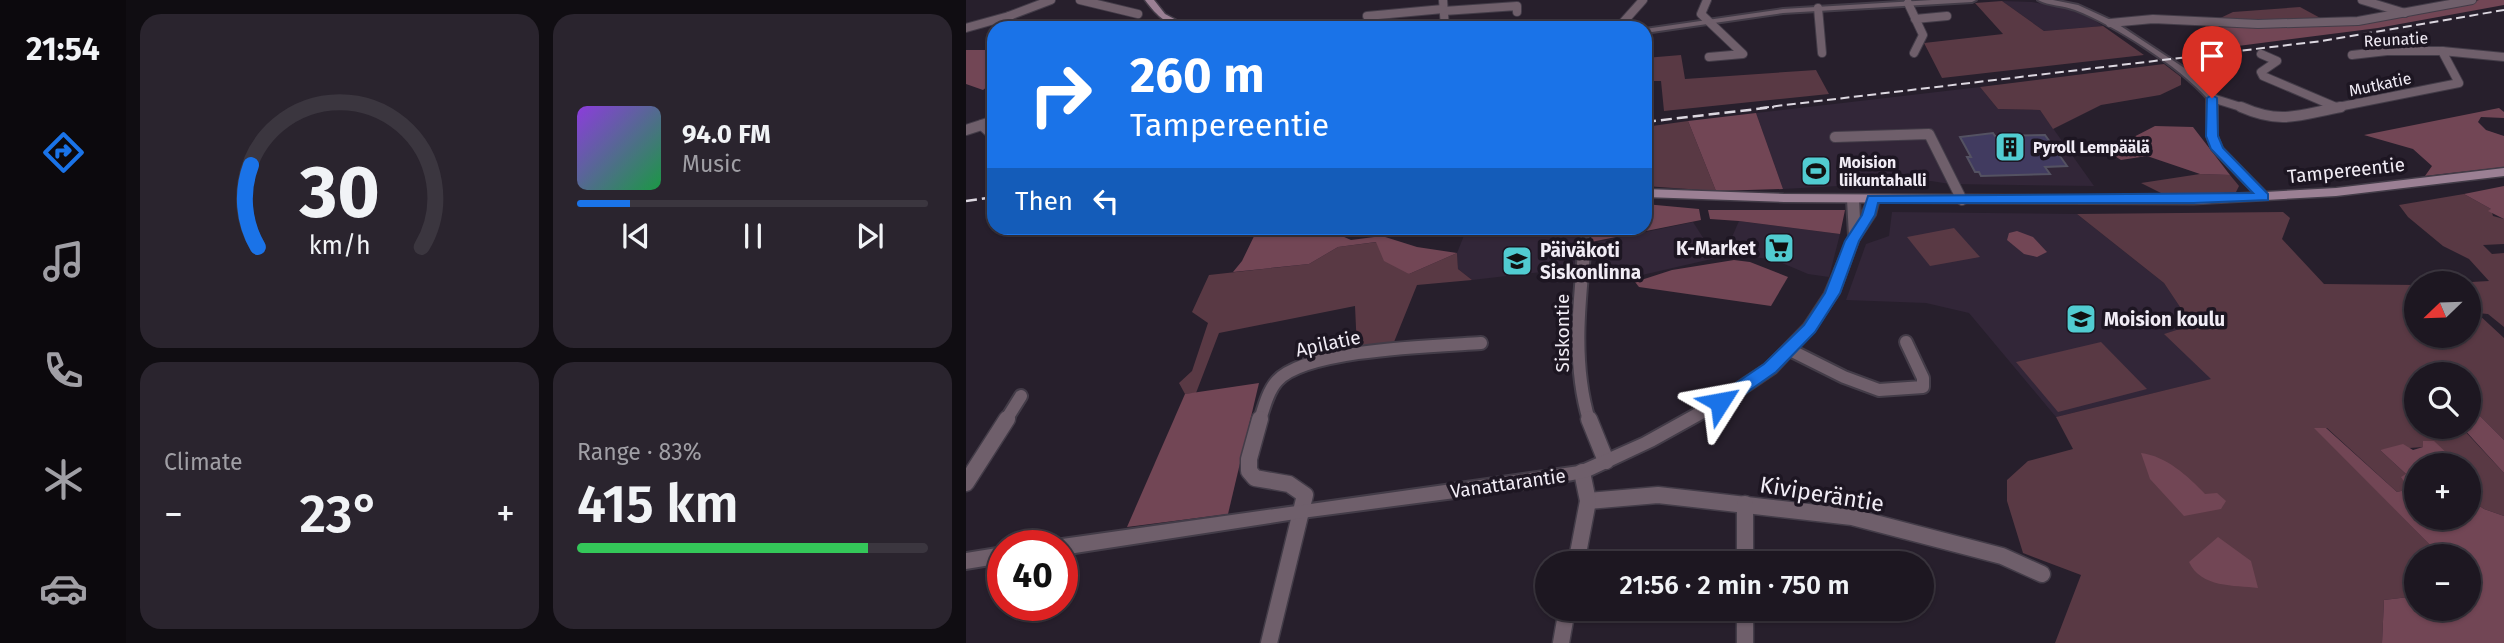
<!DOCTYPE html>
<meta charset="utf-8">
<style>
body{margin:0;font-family:"Fira Sans",sans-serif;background:#2a242e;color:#f1f3f6;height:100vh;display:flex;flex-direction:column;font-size:26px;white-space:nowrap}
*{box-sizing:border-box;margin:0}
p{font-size:23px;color:#a09fa5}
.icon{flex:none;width:38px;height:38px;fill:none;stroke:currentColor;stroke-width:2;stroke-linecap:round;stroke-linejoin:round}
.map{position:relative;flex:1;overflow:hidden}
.sheet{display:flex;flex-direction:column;gap:14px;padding:14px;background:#100d12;width:840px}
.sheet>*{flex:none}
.banner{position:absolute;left:21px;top:21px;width:665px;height:214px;border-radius:21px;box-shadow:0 2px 5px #0004,0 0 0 2px #3b363f;background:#1a73e8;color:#fff;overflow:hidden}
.needle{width:46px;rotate:247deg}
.buttons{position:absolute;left:1438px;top:271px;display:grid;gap:14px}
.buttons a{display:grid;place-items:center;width:77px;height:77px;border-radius:50%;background:#1d1721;box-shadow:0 2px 5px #0004,0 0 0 2px #3b363f;font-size:35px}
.speed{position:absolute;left:21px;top:530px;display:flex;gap:14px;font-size:35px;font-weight:700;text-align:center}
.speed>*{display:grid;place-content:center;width:91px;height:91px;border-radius:50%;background:#1d1721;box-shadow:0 2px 5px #0004,0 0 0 2px #3b363f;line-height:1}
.speed .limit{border:10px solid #d22;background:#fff;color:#111}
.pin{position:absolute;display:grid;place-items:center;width:60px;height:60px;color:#fff;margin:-72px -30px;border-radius:50% 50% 50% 0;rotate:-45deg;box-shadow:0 0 7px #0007}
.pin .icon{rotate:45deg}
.me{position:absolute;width:77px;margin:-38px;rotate:56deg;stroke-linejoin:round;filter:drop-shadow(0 0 5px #0008)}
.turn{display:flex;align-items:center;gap:24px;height:147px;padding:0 28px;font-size:32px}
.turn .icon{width:91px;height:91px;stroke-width:2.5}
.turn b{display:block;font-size:49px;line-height:60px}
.then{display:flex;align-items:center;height:66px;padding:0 28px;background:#0003;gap:14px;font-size:26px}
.big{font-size:52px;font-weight:600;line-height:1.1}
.sheet .card{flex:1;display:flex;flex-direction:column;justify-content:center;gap:10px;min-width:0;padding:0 24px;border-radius:21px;background:#2a242e}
.sheet .dial{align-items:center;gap:0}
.dial svg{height:182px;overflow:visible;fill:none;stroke:#3b363f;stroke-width:7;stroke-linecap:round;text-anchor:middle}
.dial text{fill:#f1f3f6;stroke:none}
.song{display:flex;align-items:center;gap:21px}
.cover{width:84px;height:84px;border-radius:10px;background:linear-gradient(135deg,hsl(270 70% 55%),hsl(140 70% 35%))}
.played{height:7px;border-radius:4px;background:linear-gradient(90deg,#1a73e8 15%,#3b363f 15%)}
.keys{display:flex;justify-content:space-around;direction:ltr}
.heat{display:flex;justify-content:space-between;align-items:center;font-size:38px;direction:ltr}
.charge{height:10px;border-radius:5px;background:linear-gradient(90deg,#34c759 83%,#3b363f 0)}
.sheet .tiles{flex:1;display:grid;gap:14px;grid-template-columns:repeat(2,1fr)}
.trip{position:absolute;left:569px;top:551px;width:399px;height:70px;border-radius:35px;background:#1d1721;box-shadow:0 2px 5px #0004,0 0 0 2px #3b363f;font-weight:600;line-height:70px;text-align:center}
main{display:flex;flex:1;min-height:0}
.tab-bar{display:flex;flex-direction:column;width:126px;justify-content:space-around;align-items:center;background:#0c090d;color:#a09fa5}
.tab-bar .icon{width:49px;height:49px}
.tab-bar .on{color:#1a73e8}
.tab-bar b{font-size:32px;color:#f1f3f6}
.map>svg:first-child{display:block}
.built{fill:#322638}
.green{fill:#593944}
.forest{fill:#724655}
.building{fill:#413b60;stroke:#545262;stroke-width:2}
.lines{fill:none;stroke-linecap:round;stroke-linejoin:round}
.minor-far3-casing{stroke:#433c48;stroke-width:10}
.minor-far2-casing{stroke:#433c48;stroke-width:12}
.minor-far1-casing{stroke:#433c48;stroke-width:16}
.minor-casing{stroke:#433c48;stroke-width:19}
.tertiary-casing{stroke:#433c48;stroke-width:4}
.secondary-casing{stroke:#433c48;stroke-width:3}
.minor-far3{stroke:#6f5f6b;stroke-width:8}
.minor-far2{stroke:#6f5f6b;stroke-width:10}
.minor-far1{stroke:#6f5f6b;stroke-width:12}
.minor{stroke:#6f5f6b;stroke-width:16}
.tertiary{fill:#6f5f6b;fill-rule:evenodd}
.secondary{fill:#9b8094;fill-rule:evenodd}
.rail-far1{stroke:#dcd7e0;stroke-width:2;stroke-dasharray:9 4.5;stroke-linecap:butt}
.rail{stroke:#dcd7e0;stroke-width:2.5;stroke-dasharray:11 5;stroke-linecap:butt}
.route{fill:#1a73e8;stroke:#114b97;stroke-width:2}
.labels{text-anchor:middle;stroke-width:7;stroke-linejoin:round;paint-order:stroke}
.far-street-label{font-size:16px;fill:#f1ecf5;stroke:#1d1622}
.far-poi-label{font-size:16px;font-weight:bold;fill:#f1ecf5;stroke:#1d1622;text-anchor:start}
.street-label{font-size:19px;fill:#f1ecf5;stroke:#1d1622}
.poi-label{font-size:19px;font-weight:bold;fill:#f1ecf5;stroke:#1d1622;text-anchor:start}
.near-street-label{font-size:23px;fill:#f1ecf5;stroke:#1d1622}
</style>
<main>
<nav class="tab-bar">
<b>21:54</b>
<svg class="icon on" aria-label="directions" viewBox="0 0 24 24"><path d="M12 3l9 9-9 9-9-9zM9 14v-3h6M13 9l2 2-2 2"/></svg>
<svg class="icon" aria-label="music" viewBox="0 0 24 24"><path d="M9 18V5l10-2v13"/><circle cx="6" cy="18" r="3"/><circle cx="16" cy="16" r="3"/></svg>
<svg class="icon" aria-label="phone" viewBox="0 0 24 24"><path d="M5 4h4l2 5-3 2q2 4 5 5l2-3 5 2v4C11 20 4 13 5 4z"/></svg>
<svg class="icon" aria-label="climate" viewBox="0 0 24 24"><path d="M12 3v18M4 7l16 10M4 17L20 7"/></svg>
<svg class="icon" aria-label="car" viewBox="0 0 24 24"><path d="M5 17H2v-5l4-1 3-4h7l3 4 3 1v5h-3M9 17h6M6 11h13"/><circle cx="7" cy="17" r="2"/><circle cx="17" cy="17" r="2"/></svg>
</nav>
<section class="sheet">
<div class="tiles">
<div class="card dial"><svg viewBox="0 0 100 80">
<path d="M14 69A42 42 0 1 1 86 69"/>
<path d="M14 69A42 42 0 0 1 11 33" stroke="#1a73e8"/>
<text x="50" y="56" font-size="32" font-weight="700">30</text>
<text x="50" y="72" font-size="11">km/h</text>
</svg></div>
<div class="card">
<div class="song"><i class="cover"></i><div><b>94.0 FM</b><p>Music</p></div></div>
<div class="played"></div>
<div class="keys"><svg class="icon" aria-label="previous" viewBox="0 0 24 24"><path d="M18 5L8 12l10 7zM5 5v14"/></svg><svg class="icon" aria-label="pause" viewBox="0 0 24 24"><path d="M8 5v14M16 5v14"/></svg><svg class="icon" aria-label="next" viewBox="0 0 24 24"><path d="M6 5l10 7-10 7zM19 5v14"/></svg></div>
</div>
<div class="card"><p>Climate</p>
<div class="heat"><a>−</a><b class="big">23°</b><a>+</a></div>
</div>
<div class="card"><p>Range · 83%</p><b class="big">415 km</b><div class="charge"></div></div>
</div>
</section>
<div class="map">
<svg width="1538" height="643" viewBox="0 0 1538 643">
<rect width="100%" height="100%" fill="#271f2c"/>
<g class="built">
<polygon points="1036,1 1066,2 1096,7 1123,17 1137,26 1078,31"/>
<polygon points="1014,87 1032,109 1074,110 1128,186 984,184 965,181 817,189 790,113"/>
<polygon points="926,212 1111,214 1198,283 1226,325 1199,334 1246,379 1090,417 1003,313 960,303 880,300 900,244 923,236"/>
<polygon points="773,221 874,234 863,277 842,274 809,260 759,253"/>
<polygon points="727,222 750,258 650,281 632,242"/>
<polygon points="501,228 615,228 611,268 506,280 492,269 491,253"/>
</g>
<g class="green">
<polygon points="1036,1 1078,31 1137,26 1178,55 976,78 958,43 1037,34 1009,3"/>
<polygon points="1334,7 1358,20 1248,21 1267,12"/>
<polygon points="715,55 719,79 850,70 863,94 698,111 695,81 679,81 679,58"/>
<polygon points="1198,64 1215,77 1215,85 1194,95 1135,105 1087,129 1074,110 1032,109 1014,87"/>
<polygon points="722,121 750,191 679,186 679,127"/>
<polygon points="1234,174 1264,175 1273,186 1270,192 1210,196 1199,195 1175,183"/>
<polygon points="1498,194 1525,209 1527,216 1538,219 1538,244 1517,245 1526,254 1538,253 1538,327 1522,314 1511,313 1538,338 1538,440 1503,405 1503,374 1451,374 1451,427 1495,427 1538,473 1538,516 1518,509 1503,499 1503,466 1484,465 1487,458 1457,441 1458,447 1414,450 1441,475 1436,477 1444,489 1431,492 1361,428 1349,428 1475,556 1451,556 1451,596 1418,600 1416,643 1089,643 1115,575 1057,553 1041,501 1041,480 1062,461 1107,449 1090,417 1245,379 1198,334 1226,325 1198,283 1111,214 1317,212 1324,218 1316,239 1358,284 1451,285 1451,336 1503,336 1503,284 1487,283 1523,281 1503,259 1477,246 1442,217 1433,205"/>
<polygon points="988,228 1014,257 964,266 941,237"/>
<polygon points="411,242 443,274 491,253 492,269 506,280 451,285 428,342 391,349 389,306 253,333 230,393 219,394 213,383 226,371 242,323 226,312 243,275 343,264 372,247"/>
<polygon points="1135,342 1181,389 1092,412 1050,362"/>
</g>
<g class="forest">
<polygon points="1513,0 1538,0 1538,5 1412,28 1272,46 1253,30 1252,25 1414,21 1485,8"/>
<polygon points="0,50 28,50 28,81 17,90 0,84"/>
<polygon points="1533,108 1538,112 1538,118 1515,117 1512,122 1520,130 1538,136 1538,167 1459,176 1466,166 1447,149 1398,135"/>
<polygon points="790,113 817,189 750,191 722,121"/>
<polygon points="1189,126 1227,127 1264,175 1234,174 1181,156 1155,160 1144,153 1137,144 1156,143"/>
<polygon points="1538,186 1538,219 1522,211 1525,209 1498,194"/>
<polygon points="679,204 733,209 735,220 625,242 626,228 679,228"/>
<polygon points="742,210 879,210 874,234 773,221 744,219"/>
<polygon points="292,228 358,228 385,240 416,236 451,247 491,253 443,274 418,261 410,242 372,247 343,264 267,272 276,261"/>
<polygon points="1051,231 1067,237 1081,252 1071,257 1058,254 1041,240 1043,233"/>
<polygon points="768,260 784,262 822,277 805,306 673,287 669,282 706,270"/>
<polygon points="293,383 262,514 161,527 219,394"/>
<polygon points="1503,405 1538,440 1538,473 1496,427 1503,427"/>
<polygon points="1348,428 1360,428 1431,492 1443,489 1435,477 1440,474 1414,450 1437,444 1447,450 1457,447 1457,441 1468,441 1487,459 1484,465 1451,466 1451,518 1503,518 1503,499 1518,509 1538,516 1538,643 1416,643 1418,600 1451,596 1451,609 1503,609 1503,556 1475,556"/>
<path d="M1175,453C1200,456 1222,476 1239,494L1251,493L1260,501L1255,509L1218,516L1184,479Z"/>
<path d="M1252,537L1285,561L1292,588C1268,585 1235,588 1223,562Z"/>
</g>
<polygon class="building" points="1027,133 1029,136 1079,135 1101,166 1079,167 1084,174 1015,176 1013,172 1009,172 1001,157 1005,157 994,137"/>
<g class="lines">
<g class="minor-far3-casing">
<g id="minor-far3">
<polyline points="114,0 172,14"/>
<polyline points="477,0 479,28"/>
<polyline points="741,0 735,14 777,54 743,57"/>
<polyline points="1396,0 1439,13"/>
<polyline points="942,3 957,35 948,53"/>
<polyline points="852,8 856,53"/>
<polyline points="478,11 551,6 551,12"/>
<polyline points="401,16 477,9"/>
<polyline points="949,19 981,16"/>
<polyline points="1144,23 1187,19 1292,24 1392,21 1506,0"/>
<polyline points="0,28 43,16"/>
<polyline points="45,28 43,16 85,0"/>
<polyline points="652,28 677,0"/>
<polyline points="1295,54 1311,61 1295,72 1297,76 1370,107"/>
<polyline points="1386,55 1421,51 1476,51"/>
<polyline points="1246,98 1278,108"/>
<polyline points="1367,108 1493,83 1476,51 1538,57"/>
</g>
</g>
<g class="minor-far2-casing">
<g id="minor-far2">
<path d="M1275,107C1316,125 1333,115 1375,107"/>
<polyline points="16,125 28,136"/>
<polyline points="0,130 28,121"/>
<polyline points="869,137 963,134 996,200"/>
</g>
</g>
<g class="minor-far1-casing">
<g id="minor-far1">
<path d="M619,244C613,302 606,364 623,420"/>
<polyline points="824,350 878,377 913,390 957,387 957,378 940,342"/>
<polyline points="40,420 55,396"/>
<path d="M294,420C298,407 302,391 311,381C339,349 471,346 515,343"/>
</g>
</g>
<g class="minor-casing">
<g id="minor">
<polyline points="294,419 283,459 283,471 289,478 323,484 339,495 303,643"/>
<polyline points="623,419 640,461"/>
<polyline points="0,483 41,419"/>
<polyline points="622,501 692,495 886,517 1036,556 1076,574"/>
<polyline points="779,504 779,564"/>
<polyline points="610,564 622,501 616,472"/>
<polyline points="779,609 779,643"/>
<polyline points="595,643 601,609"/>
</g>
</g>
<g class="tertiary-casing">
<g id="tertiary">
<polygon points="966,0 1010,0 1006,2 817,13 679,33 679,29 817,9"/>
<path d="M1072,0H1087L1112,5L1147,21L1232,77L1251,98V136L1256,148L1302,195V199H1294L1246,149L1241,136V98C1214,67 1148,25 1109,10C1097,5 1083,6 1072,0Z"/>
<polygon points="887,196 893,199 894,219 903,197 911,197 913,199 909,215 892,241 873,293 848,331 810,372 760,406 688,446 622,477 566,488 336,518 96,555 96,546 87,546 89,541 96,539 613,466 676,438 748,398 800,364 838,325 859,293 883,236 881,199"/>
<polygon points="37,547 37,563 0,569 0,553"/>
</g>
</g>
<g class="secondary-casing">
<g id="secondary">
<path d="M179,0H188L199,14L225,28C203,28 191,16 179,0Z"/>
<polygon points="1538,168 1538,176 1370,196 1228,204 818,202 679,197 679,189 818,194 1228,196 1370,188"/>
</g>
</g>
<use href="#minor-far3" class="minor-far3"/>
<use href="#minor-far2" class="minor-far2"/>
<use href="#minor-far1" class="minor-far1"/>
<use href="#minor" class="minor"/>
<use href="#tertiary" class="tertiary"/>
<use href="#secondary" class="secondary"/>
<polyline class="rail-far1" points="794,108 1356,41 1538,10"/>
<g class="rail">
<polyline points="679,122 808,107"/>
<polyline points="0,201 28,197"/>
</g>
</g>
<polygon class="route" points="1246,95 1251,98 1252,136 1257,148 1302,194 1302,200 1228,203 912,203 909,215 893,241 874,293 849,332 810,372 760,407 748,407 745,402 748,398 798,364 838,325 859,293 879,241 896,215 902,196 1287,193 1245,149 1240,136 1241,98"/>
<defs>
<g id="building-square" transform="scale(1.575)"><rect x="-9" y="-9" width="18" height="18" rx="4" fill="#51ccd1" stroke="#1d1622"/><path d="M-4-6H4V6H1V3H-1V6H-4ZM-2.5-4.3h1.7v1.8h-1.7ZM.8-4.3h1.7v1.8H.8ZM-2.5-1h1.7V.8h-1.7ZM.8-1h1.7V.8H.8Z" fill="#111"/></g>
<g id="stadium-square" transform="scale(1.575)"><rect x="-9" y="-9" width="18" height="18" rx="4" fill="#51ccd1" stroke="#1d1622"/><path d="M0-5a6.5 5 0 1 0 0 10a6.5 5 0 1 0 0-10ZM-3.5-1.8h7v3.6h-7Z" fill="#111"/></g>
<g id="supermarket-square" transform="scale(1.575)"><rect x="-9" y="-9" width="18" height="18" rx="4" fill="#51ccd1" stroke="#1d1622"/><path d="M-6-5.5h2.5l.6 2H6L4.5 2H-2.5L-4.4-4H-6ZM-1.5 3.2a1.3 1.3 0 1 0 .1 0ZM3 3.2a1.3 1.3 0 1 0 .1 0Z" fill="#111"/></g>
<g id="school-square" transform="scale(1.575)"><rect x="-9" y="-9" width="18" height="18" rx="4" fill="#51ccd1" stroke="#1d1622"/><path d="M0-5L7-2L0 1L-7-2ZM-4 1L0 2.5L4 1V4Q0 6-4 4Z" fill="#111"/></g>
</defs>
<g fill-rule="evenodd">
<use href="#building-square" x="1044" y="147"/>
<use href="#stadium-square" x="850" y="171"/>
<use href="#supermarket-square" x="813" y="248"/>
<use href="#school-square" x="551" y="261"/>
<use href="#school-square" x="1115" y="319"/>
</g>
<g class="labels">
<g class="far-street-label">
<text transform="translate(1430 39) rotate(-3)" y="6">Reunatie</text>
<text transform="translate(1414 84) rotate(-12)" y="6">Mutkatie</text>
</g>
<g class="far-poi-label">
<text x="1067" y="153">Pyroll Lempäälä</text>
<text x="873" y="168">Moision<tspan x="873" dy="18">liikuntahalli</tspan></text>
</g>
<g class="street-label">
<text transform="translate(1380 170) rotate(-6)" y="7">Tampereentie</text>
<text transform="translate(596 333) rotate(-90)" y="7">Siskontie</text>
<text transform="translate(362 343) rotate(-12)" y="7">Apilatie</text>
<text transform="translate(542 483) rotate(-8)" y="7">Vanattarantie</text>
</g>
<g class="poi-label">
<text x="790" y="255" text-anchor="end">K-Market</text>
<text x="574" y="257">Päiväkoti<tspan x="574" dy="22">Siskonlinna</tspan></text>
<text x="1138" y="326">Moision koulu</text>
</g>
<g class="near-street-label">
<text transform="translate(856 494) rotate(9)" y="8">Kiviperäntie</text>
</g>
</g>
</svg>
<div class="buttons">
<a><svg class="needle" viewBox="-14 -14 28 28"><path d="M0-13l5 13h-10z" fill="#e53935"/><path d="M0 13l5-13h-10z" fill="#a09fa5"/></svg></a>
<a><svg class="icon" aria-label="search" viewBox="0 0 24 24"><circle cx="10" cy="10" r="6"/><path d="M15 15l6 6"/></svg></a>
<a>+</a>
<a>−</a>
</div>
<div class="speed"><div class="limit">40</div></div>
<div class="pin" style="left:1246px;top:98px;background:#d93025"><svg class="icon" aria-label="arrive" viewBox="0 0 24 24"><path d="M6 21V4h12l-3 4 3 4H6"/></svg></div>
<svg class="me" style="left:754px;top:402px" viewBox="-20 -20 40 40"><path d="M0-17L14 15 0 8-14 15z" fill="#1a73e8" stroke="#fff" stroke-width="4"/></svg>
<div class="trip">21:56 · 2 min · 750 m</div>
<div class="banner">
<div class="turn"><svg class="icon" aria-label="right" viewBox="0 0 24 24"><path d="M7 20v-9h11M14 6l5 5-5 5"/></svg><div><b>260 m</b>Tampereentie</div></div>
<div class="then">Then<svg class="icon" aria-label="left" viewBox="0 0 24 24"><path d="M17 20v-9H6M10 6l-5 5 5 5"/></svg></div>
</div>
</div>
</main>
